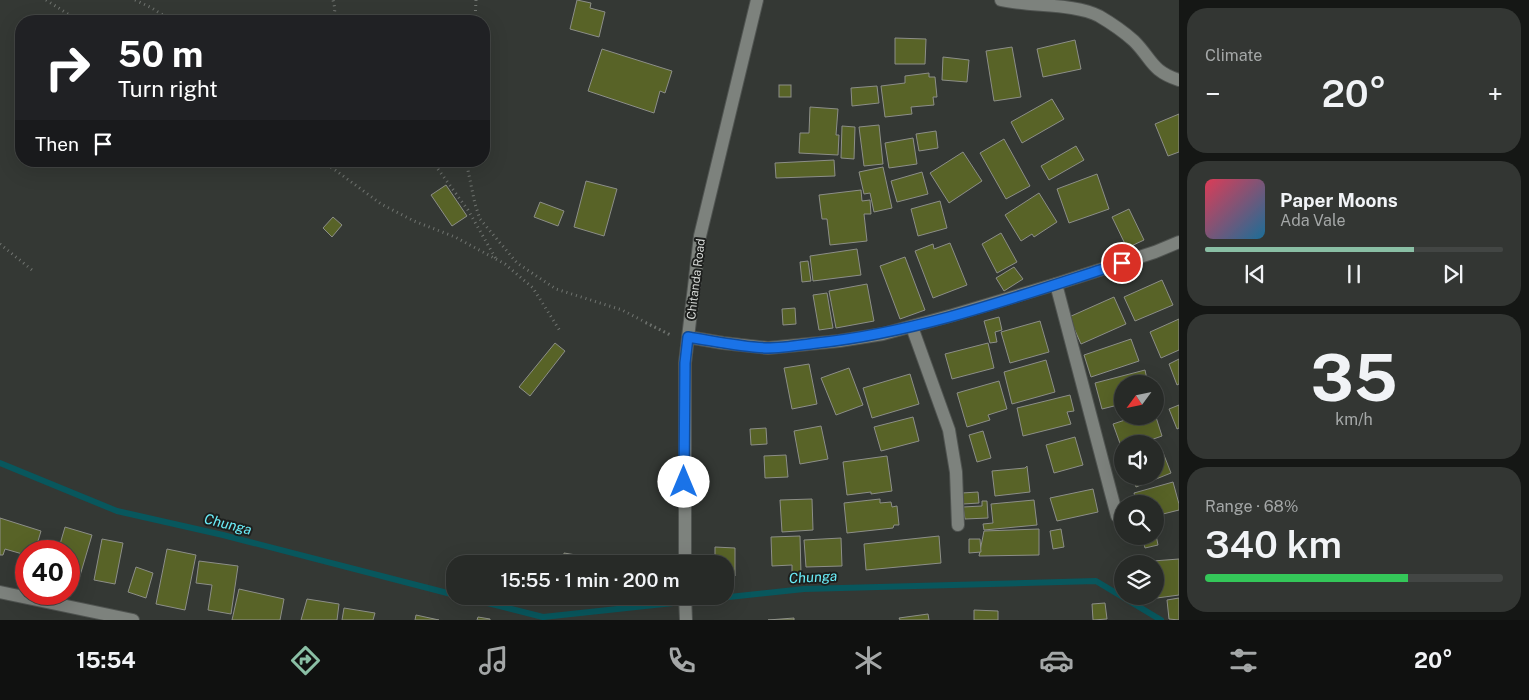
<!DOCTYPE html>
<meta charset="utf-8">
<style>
body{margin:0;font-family:"Public Sans",sans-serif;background:#333633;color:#f1f3f6;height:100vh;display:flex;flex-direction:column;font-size:19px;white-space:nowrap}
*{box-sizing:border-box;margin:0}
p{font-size:16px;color:#a4a7a7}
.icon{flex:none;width:28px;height:28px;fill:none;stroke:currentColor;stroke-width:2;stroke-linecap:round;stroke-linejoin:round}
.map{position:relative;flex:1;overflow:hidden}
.sheet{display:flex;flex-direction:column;gap:8px;padding:8px;background:#151715;width:350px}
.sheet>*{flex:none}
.banner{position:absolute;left:15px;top:15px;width:475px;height:152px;border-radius:20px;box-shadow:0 5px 20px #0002,0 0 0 1px #434644;background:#202124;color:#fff;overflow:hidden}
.needle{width:32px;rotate:237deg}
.buttons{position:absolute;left:1114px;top:375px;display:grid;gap:10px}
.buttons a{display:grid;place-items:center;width:50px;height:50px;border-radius:50%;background:#272a27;box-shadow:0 5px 20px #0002,0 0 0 1px #434644;font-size:25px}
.speed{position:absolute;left:15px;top:540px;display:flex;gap:10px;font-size:25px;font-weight:700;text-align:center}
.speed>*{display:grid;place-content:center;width:65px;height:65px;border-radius:50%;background:#272a27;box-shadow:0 5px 20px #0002,0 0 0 1px #434644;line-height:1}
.speed .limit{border:8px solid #d22;background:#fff;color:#111}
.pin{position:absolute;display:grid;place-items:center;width:42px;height:42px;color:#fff;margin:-21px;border:2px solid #fff;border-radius:50%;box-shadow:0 1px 5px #0007}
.me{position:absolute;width:55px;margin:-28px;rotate:0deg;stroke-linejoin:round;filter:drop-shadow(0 0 4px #0008)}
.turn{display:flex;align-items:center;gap:18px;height:105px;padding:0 20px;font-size:22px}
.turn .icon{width:65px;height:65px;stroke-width:2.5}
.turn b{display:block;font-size:35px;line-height:42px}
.then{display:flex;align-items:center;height:48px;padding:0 20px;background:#0003;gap:10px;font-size:19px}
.big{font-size:38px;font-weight:600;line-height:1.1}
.sheet .card{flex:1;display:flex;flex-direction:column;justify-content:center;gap:8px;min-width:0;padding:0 18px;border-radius:20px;background:#333633}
.sheet .dial{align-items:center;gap:0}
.dial b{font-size:65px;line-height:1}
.song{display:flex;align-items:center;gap:15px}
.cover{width:60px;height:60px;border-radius:8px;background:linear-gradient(135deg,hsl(350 70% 55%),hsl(200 70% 35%))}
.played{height:5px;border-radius:2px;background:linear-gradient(90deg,#8abfa5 70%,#434644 70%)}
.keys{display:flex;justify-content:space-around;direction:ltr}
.heat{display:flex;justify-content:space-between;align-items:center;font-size:28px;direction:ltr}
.charge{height:8px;border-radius:4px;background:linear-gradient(90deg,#34c759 68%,#434644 0)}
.trip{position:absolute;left:446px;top:555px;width:288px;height:50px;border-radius:20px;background:#272a27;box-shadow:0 5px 20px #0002,0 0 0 1px #434644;font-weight:600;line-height:50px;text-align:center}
.menu{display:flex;height:80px;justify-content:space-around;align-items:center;background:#101110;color:#a4a7a7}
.menu .icon{width:35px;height:35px}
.menu .current{color:#8abfa5}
.menu b{font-size:22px;color:#f1f3f6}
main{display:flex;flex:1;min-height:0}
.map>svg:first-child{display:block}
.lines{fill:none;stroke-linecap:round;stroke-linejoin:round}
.stream{stroke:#08575d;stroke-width:6}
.building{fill:#586327;stroke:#8c8e88}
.minor-casing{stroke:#505451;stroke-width:14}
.path{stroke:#707470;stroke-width:3;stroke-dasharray:1 4;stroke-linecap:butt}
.minor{stroke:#7d827d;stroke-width:12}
.route-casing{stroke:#114b97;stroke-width:12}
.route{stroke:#1a73e8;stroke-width:9}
.labels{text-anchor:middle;stroke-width:4;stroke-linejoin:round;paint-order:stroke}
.street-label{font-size:12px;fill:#d9dcd9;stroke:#1d1f1d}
.water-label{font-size:14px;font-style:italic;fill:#6beef9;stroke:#1d1f1d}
</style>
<main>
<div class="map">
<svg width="1179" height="620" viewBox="0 0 1179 620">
<rect width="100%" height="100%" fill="#343834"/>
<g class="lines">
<g class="stream">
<polyline points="0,463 117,511 223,535 455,595"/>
<polyline points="460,596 543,617 804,589 1096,581 1161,620"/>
</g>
</g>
<g class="building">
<polygon points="577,0 591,3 590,8 605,12 599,37 570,29"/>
<polygon points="895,38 926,39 925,64 895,64"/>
<polygon points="1075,40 1081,69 1043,77 1037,49"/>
<polygon points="1012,47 1021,97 994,101 986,51"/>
<polygon points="602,49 672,71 665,93 660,91 654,113 588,91"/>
<polygon points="943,57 969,60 967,82 942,80"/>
<polygon points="929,73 929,77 935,77 937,97 933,97 934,105 911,107 912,114 885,117 881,86 905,83 905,76"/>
<rect x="779" y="85" width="12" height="12"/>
<polygon points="877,86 879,103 852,106 851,88"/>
<polygon points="1052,99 1064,119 1022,143 1011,122"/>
<polygon points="810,107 838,109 836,135 839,135 838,155 799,153 800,133 809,133"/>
<polygon points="1179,114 1179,152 1168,156 1155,124"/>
<polygon points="879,125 883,164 864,166 859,127"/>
<polygon points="842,126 855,127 854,159 841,158"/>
<polygon points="936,131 938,148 919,151 916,134"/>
<polygon points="913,138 917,164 889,168 885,143"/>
<polygon points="1004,139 1030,186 1006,199 980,153"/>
<polygon points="1076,146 1084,160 1049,180 1041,166"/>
<polygon points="963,152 982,181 949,203 930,173"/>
<polygon points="834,160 835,176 776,178 775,163"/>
<polygon points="883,167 892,208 874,212 870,193 864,194 859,172"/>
<polygon points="922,172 928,194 897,202 891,181"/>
<polygon points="1097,174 1109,209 1069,223 1057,189"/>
<polygon points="586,181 617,189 604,236 574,227"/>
<polygon points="446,185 467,216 452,226 431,195"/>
<polygon points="861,190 862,201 870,200 871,214 864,214 867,241 830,245 827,219 822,219 819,195"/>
<polygon points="1039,193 1057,222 1034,237 1032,234 1021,241 1005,215"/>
<polygon points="940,201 947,228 918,236 911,209"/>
<polygon points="540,202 564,211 558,226 534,217"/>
<polygon points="1129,209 1144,240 1127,248 1112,217"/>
<polygon points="333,217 342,225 332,237 323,228"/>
<polygon points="1001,233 1017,262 997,273 982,244"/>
<polygon points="950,243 967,285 933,298 915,251 933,244 934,249"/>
<polygon points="857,249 861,275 813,281 810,256"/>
<polygon points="905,257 925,310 900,319 880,266"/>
<polygon points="808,261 811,281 802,282 800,262"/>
<polygon points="1014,267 1023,279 1004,291 996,278"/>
<polygon points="1162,280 1173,305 1135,321 1124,297"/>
<polygon points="867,284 874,321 836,328 829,291"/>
<polygon points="827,293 833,328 819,330 813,295"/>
<polygon points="1114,297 1126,324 1081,344 1069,317"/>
<polygon points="795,308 796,324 783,325 782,309"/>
<polygon points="999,317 1002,330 995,332 997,342 990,343 984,321"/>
<polygon points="1179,319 1179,350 1161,358 1150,332"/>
<polygon points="1040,321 1049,352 1010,363 1001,332"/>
<polygon points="1131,339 1139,361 1091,377 1084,355"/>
<polygon points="555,343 565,351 530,396 519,387"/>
<polygon points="988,343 994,368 952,379 945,354"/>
<polygon points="1179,359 1179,384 1177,385 1169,364"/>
<polygon points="1046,360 1055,392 1012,404 1004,372"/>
<polygon points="809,364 817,404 792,409 784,368"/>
<polygon points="849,368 863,405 836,415 821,378"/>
<polygon points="1145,370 1148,384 1122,384 1122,404 1102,409 1095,383"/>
<polygon points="910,374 919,404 872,418 863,388"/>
<polygon points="999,381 1007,409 988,415 990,420 967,427 957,393"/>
<polygon points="1070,395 1074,411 1067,412 1071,424 1023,436 1017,408"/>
<polygon points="1179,405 1179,428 1177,429 1169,409"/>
<polygon points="1155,414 1162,436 1139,444 1122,444 1122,449 1113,424 1137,416 1155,416"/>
<polygon points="913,417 919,441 881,451 874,427"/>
<polygon points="821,426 828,459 800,464 794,431"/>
<polygon points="766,428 767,444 751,445 750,429"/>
<polygon points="983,431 991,458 977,462 969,435"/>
<polygon points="1075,437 1083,465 1054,473 1046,445"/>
<polygon points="1162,450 1171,473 1136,487 1132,476 1155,476 1155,453"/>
<polygon points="786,455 788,477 765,478 764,456"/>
<polygon points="887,456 892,491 871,494 871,492 847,495 843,462"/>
<polygon points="1027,466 1030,492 995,496 992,471 1025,468"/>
<polygon points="1173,482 1179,504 1179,510 1155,516 1155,504 1137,504 1134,493"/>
<polygon points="1093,489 1098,512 1057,521 1050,498"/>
<polygon points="978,492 979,503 963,504 962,493"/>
<polygon points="812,499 813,530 782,532 780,500"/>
<polygon points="880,499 880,503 891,502 892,507 897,506 899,525 894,525 893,528 847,533 844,503"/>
<polygon points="1034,500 1037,525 984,530 983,524 993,523 991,504"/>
<polygon points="982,501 987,501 988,518 965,519 963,507 982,506"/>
<polygon points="0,518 41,531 35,551 26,551 26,555 5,549 3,555 0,555"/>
<polygon points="1157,523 1159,534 1156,535 1158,545 1145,548 1142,536 1155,536 1155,524"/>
<polygon points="65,527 92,535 79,579 69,576 69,551 58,551"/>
<polygon points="1039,529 1039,555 979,556 984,531"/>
<polygon points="1061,529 1064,547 1053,549 1050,531"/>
<polygon points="800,536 801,574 792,574 792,565 772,566 771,537"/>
<polygon points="939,536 941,563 866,570 864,544"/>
<polygon points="841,538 842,566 806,567 804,540"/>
<polygon points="102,539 123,543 115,584 94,580"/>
<polygon points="969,539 980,539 981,552 969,553"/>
<polygon points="715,547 735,548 735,576 725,576 725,564 715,564"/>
<polygon points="167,549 196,555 185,610 156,604"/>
<polygon points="564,553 582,556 581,564 563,564"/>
<polygon points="1179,559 1179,595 1157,598 1155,564 1153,561"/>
<polygon points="199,561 238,566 231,614 208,610 212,585 196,583"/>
<polygon points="136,567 153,573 146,598 128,592"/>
<polygon points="239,589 284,599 280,620 232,620"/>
<polygon points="1179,598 1179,620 1169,619 1167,600"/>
<polygon points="307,599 339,604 337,620 301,620"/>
<polygon points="1105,603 1107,619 1093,620 1092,604"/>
<polygon points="344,608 375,613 373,620 342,620"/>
<polygon points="974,610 998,611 998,620 974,620"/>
<polygon points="928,614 929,620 900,620 899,618"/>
<polygon points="416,615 439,620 415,620"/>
<polygon points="478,617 490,619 490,620 477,620"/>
<polygon points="794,618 794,620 768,620"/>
</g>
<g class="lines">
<g class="minor-casing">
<g id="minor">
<path d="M1001,0C1030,7 1074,3 1099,16C1111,23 1124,32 1134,41C1152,59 1151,71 1179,80"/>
<polyline points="1056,284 1117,516"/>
<polyline points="912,327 949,430 956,472 958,525"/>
<polyline points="688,337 723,343 768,348 839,341 883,334 953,315 1056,284 1155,252 1179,242"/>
<polyline points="685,564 685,363 700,236 757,0"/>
<polyline points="0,592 133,620"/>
<polyline points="685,596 686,620"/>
</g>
</g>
<g class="path">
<polyline points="46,0 79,21"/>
<polyline points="135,0 152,8 172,21"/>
<polyline points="333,21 335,9 333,0"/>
<polyline points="475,21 476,0"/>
<polyline points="323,161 381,204 414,221 455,237 505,264 533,288 560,331"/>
<polyline points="432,161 468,210 496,259"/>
<polyline points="466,161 475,204 480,219 517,263 556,289 622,310 672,336"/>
<polyline points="0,244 32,270"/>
<polyline points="646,323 673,336"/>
</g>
<use href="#minor" class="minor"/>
</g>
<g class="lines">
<g class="route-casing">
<path id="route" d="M684,482L685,363L688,337C714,341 741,347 767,348C783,348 801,345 817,343C921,332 1022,295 1122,263"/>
</g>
<use href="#route" class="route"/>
</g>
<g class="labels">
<g class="street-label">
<text transform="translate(696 279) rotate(-83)" y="4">Chitanda Road</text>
</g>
<g class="water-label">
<text transform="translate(228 524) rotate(14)" y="5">Chunga</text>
<text transform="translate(813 577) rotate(-3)" y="5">Chunga</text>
</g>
</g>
</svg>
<div class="buttons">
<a><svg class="needle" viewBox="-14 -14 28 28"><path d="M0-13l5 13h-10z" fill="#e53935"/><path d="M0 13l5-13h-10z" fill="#a4a7a7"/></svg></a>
<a><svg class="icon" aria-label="sound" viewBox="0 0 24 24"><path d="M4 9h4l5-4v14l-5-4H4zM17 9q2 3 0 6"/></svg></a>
<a><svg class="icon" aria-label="search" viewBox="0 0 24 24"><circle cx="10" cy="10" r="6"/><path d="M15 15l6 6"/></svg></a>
<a><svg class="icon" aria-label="layers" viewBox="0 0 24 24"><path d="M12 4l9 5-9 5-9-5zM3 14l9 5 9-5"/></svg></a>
</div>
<div class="speed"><div class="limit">40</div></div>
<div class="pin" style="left:1122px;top:263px;background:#d93025"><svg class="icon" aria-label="arrive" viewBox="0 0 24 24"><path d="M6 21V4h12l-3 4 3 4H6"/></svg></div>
<svg class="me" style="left:684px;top:482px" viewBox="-20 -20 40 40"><circle r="19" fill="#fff"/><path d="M0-13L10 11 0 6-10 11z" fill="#1a73e8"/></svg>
<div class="trip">15:55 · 1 min · 200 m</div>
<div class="banner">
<div class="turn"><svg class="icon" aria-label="right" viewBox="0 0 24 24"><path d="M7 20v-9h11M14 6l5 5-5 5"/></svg><div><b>50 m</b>Turn right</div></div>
<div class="then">Then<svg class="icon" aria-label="arrive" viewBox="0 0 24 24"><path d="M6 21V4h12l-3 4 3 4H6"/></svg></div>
</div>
</div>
<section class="sheet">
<div class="card"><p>Climate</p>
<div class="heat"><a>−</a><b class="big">20°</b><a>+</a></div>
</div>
<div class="card">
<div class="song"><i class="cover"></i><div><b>Paper Moons</b><p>Ada Vale</p></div></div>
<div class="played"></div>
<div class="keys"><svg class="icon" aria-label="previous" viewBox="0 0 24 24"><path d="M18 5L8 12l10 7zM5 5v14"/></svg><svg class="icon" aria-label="pause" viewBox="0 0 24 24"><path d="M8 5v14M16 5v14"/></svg><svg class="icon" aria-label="next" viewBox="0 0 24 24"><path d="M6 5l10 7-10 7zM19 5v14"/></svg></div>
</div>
<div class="card dial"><b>35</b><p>km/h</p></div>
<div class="card"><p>Range · 68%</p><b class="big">340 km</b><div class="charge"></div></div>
</section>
</main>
<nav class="menu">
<b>15:54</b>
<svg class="icon current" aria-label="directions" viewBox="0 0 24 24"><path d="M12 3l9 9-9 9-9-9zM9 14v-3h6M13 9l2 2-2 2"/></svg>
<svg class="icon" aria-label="music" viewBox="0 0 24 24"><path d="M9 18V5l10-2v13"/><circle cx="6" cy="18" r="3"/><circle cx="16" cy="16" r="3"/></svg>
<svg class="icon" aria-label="phone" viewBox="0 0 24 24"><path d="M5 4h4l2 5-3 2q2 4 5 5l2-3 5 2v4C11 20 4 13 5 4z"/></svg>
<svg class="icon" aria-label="climate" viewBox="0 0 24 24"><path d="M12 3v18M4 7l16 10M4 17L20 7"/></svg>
<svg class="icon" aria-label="car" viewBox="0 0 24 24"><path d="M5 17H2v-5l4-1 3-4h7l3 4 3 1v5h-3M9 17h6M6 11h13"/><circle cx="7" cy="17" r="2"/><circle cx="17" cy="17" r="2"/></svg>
<svg class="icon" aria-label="filters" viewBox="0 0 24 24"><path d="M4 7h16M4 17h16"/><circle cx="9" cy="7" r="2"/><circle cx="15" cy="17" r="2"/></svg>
<b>20°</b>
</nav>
